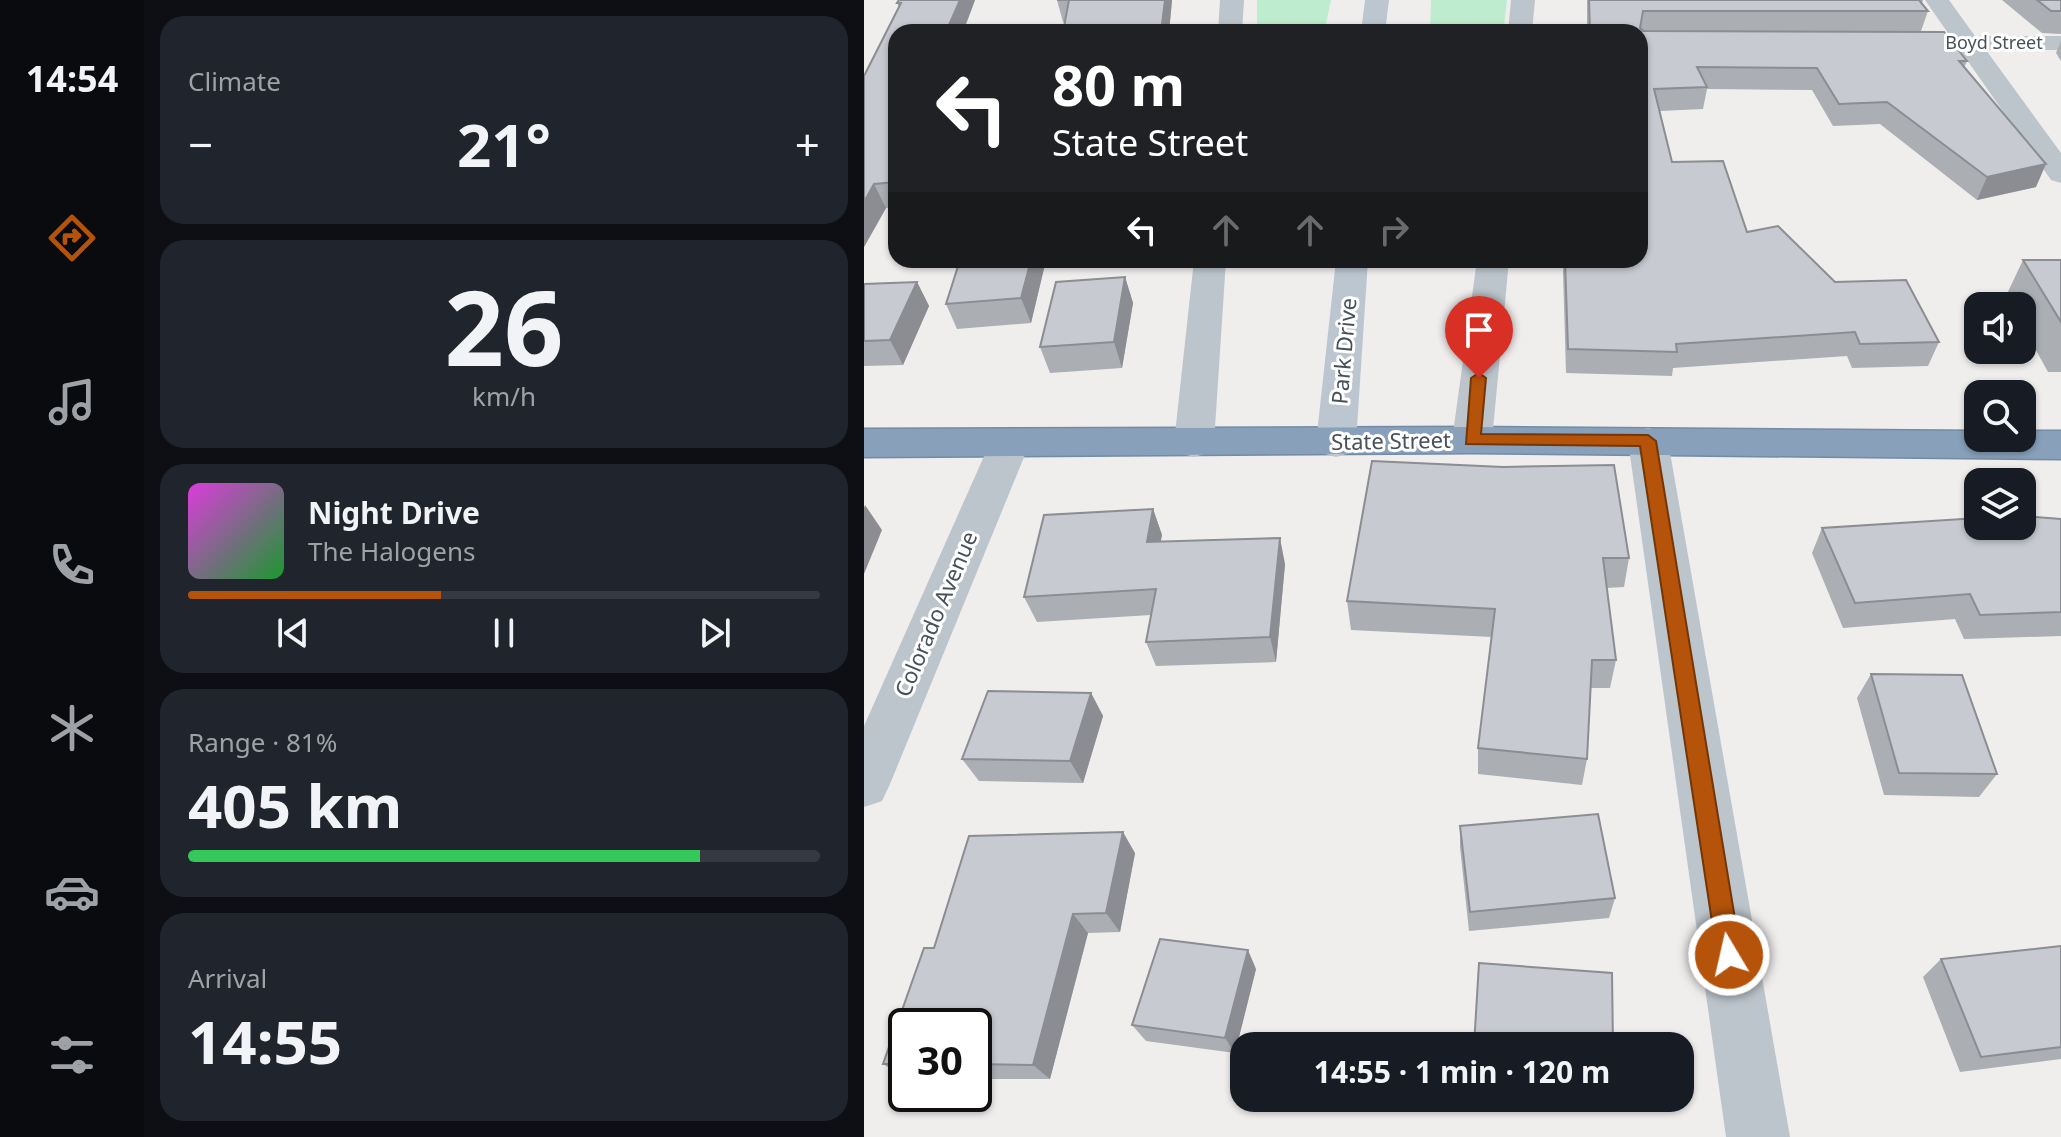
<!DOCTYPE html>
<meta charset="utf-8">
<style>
body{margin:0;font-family:"Noto Sans",sans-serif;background:#20242c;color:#f1f3f6;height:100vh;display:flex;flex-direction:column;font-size:30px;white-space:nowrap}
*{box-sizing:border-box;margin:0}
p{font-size:26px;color:#9ea1a6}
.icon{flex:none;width:44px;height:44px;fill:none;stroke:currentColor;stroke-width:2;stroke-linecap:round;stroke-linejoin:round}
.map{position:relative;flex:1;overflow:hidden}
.details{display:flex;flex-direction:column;gap:16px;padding:16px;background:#0d0f14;width:720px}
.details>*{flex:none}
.banner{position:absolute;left:24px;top:24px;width:760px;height:244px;border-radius:24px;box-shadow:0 2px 6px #0004;background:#202124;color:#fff;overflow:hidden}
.buttons{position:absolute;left:1100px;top:292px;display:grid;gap:16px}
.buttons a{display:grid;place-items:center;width:72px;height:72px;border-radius:16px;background:#171b24;box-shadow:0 2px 6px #0004;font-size:40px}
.speed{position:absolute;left:24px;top:1008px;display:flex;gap:16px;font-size:40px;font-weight:700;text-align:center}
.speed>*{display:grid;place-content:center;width:104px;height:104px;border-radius:50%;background:#171b24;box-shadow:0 2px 6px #0004;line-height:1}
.speed .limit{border:4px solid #111;border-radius:12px;background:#fff;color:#111}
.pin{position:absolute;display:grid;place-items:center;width:68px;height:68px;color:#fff;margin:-82px -34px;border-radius:50% 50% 50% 0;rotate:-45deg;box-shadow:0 0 8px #0007}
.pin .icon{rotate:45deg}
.me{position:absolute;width:88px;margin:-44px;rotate:351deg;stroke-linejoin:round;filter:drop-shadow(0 0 6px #0008)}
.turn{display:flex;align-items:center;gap:28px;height:168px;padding:0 32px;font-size:36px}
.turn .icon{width:104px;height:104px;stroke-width:2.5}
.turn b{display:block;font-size:56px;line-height:68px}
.lanes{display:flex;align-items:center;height:76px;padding:0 32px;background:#0003;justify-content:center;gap:40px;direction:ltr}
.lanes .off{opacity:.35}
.big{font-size:60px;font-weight:700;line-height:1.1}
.details .tile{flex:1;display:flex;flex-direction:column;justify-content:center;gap:12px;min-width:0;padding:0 28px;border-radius:24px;background:#20242c}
.details .dial{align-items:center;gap:0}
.dial b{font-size:104px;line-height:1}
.song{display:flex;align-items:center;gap:24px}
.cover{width:96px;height:96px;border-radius:12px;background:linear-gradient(135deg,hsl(300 70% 55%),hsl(130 70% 35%))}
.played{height:8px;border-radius:4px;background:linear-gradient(90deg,#b45309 40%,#363941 40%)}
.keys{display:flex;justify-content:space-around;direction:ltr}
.heat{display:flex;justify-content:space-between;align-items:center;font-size:44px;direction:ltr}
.charge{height:12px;border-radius:6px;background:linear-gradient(90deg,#34c759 81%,#363941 0)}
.trip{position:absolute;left:366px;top:1032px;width:464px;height:80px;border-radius:24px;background:#171b24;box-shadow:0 2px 6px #0004;font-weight:700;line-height:80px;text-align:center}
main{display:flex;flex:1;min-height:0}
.tab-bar{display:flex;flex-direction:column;width:144px;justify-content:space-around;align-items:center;background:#090b0e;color:#9ea1a6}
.tab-bar .icon{width:56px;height:56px}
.tab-bar .current{color:#b45309}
.tab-bar b{font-size:36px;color:#f1f3f6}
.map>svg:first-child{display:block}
.green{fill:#beeccf}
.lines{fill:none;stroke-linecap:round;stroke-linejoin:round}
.highway-casing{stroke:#738ba5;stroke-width:3}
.street{fill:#bcc5cc;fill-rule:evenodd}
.secondary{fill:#bcc6d0;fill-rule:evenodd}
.highway{fill:#88a0ba;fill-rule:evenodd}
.wall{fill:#abaeb3}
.shaded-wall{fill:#8b8d92}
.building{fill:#c7cad0;stroke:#8b8d92;stroke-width:2}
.route{fill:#b45309;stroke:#753606;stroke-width:2}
.labels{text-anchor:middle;stroke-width:6;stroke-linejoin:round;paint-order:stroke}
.far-street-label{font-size:18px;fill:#47515a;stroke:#fff}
.street-label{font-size:22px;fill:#47515a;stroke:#fff}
</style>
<main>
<nav class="tab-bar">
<b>14:54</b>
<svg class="icon current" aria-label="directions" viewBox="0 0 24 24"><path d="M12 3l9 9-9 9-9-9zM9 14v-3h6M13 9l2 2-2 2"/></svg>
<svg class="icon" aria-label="music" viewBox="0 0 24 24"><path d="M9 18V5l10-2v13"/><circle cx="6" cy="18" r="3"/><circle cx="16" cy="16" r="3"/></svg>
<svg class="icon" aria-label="phone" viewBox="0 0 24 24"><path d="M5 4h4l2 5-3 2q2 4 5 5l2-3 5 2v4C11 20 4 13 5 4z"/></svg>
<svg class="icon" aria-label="climate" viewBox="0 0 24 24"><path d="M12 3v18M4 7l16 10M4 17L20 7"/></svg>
<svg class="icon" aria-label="car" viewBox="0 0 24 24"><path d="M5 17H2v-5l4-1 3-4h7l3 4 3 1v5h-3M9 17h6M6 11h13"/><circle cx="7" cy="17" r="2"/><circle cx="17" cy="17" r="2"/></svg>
<svg class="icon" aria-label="filters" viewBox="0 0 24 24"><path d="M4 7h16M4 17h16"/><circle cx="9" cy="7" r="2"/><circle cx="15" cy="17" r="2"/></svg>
</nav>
<section class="details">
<div class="tile"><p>Climate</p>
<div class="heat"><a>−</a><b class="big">21°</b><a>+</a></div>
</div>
<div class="tile dial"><b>26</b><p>km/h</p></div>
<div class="tile">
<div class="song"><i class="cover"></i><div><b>Night Drive</b><p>The Halogens</p></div></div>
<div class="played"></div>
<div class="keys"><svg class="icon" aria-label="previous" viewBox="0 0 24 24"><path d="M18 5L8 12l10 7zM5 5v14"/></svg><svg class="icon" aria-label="pause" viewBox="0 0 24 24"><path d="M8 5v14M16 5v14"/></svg><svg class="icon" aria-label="next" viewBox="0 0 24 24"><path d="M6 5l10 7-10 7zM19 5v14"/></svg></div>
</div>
<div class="tile"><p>Range · 81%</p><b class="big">405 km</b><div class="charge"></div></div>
<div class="tile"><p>Arrival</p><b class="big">14:55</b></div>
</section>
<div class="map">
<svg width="1197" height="1137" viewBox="0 0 1197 1137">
<rect width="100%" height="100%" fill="#f0eded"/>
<g class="green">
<polygon points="393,0 467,0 461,29 393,28"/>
<polygon points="567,0 643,0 640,26 628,29 566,30"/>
</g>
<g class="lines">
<g class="highway-casing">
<polygon id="highway" points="608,427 1114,431 1114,438 1158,438 1158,431 1197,431 1197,459 608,453 0,457 0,429"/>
</g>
<g class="street">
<polygon points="356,0 380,0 378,32 354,32"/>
<polygon points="647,0 671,0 668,32 644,32"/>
<polygon points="1061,0 1085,0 1111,36 1197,36 1197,50 1122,50 1197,153 1197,183 1187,180 1096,50 1021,48 1018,43 1021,38 1030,36 1086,36"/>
<polygon points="330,260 362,260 350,443 344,453 330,457 316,453 310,443"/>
<polygon points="613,260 645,260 628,440 622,450 608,453 594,450 588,440"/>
<polygon points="784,428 798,431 804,441 926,1137 862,1137 764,441 770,431"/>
<polygon points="145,431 159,435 165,445 26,784 18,801 0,807 0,726 125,445 131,435"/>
</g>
<g class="secondary">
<polygon points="501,0 525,0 521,32 497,32"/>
<polygon points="472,260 504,260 492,443 486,453 472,457 458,453 452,443"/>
</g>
<use href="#highway" class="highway"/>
</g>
<g class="wall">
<polygon points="111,0 99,32 32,32 32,207 22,208 0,247 0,76 35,7 33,3"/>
<polygon points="193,0 308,0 305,32 199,32 201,22 199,22"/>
<polygon points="723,0 1059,0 1058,3 1064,11 1057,31 1103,61 1100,68 1172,187 1113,200 1016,124 969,126 948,90 843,89 839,109 796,111 808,162 883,232 1075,342 1064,366 988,368 983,356 809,368 808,376 702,373 699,272 700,260 776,260 776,32 723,32"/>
<polygon points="1138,0 1197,0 1197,34 1178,33"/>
<polygon points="1197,41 1197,61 1192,53"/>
<polygon points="182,260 167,323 93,329 82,304"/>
<polygon points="1159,260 1197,260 1197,372 1184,372 1158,325 1158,306 1147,306 1142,296"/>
<polygon points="261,277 269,303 258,368 186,373 176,347"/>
<polygon points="53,282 65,306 39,365 0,366 0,284"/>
<polygon points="508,461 765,558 760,587 742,588 752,660 746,688 727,688 723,759 718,785 614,774 614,748 628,637 487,630 483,601"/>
<polygon points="289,509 298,535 296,542 421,564 412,662 292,666 282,642 287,615 173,622 160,597"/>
<polygon points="1197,519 1197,636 1100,639 1091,619 979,628 948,553 958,528"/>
<polygon points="1007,674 1133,774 1115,797 1020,795 993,698"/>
<polygon points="227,693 239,716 219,783 115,781 98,759"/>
<polygon points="596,826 751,898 745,918 605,931 596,847"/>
<polygon points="271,853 256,932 224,933 186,1079 110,1079 110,1026 42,1026 42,1078 19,1064 70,948"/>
<polygon points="1197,946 1197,1059 1096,1072 1059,977 1077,959"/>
<polygon points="392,969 371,1053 282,1041 268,1025"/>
</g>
<g class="shaded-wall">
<polygon points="96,0 111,0 99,32 82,32"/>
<polygon points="301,0 308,0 305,32 297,32"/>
<polygon points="1182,164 1172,187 1113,200 1123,177"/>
<polygon points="10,184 22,208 0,247 0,202"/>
<polygon points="167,260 182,260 167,323 157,298"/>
<polygon points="261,277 269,303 258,368 250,342"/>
<polygon points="53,282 65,306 39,365 26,340"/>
<polygon points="1,505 18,530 0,574 0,508"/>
<polygon points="289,509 298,535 292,568 283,542"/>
<polygon points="416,538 421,564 412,662 406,637"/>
<polygon points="227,693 239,716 219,783 206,761"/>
<polygon points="259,832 271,853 256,932 242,913"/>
<polygon points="209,914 224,933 186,1079 169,1065"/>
<polygon points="384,950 392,969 371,1053 361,1038"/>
</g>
<g class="building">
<polygon points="35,0 96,0 82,32 32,32 32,182 10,184 0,202 0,76 37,3 33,3"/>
<polygon points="193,0 301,0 297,32 199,32 205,0"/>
<polygon points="725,0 1055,0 1064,11 779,11 776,28 779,31 1080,32 1103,61 1095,61 1182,164 1123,177 1023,102 975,104 953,68 833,67 843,87 790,89 808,162 859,161 883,232 914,226 971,282 1042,280 1075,342 996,344 991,332 812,344 813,352 704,349 701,260 776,260 776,32 726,32"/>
<polygon points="1173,0 1197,0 1197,11 1187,11"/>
<polygon points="96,260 167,260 157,298 82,304"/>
<polygon points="1159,260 1197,260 1197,322"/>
<polygon points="261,277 250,342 176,347 192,282"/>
<polygon points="53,282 26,340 0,341 0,284"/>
<polygon points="508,461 639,467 750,465 765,558 739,558 752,660 728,660 723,759 614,748 631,609 483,601"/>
<polygon points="289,509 283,542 416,538 406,637 282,642 292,589 160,597 180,515"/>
<polygon points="1158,516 1197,519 1197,612 1116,615 1106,594 991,603 958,528 1114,518 1114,526 1158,526"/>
<polygon points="1007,674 1098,675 1133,774 1035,773"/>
<polygon points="124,691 227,693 206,761 98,759"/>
<polygon points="734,814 751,898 606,912 596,826"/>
<polygon points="259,832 242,913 209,914 169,1065 110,1064 110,1026 42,1026 42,1064 19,1064 60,948 70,948 105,836"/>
<polygon points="296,939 384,950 361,1038 268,1025"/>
<polygon points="1197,946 1197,1047 1117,1057 1077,959"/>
<polygon points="615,963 748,973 749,1046 610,1046"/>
</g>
<polygon class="route" points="615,373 622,378 617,434 784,435 792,441 877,955 874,964 865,967 857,964 853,955 776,446 602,444 607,378"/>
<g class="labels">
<g class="far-street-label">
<text x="1130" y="49">Boyd Street</text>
</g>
<g class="street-label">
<text transform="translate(480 351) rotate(-85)" y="8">Park Drive</text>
<text transform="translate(527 441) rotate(-1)" y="8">State Street</text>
<text transform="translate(72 614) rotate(-67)" y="8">Colorado Avenue</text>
</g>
</g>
</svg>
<div class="buttons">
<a><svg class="icon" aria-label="sound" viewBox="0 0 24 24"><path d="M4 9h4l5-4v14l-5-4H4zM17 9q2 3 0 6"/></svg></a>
<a><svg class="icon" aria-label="search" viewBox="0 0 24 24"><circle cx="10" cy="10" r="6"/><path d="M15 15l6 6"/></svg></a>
<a><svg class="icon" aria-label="layers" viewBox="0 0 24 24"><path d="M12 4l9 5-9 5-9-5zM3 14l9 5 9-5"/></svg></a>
</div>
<div class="speed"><div class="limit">30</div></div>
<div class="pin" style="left:615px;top:378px;background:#d93025"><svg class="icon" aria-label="arrive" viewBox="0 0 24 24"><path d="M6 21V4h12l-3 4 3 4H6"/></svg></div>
<svg class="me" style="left:865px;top:955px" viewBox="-20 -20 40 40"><circle r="17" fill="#b45309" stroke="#fff" stroke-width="3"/><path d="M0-11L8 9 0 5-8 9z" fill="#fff"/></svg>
<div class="trip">14:55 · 1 min · 120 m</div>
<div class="banner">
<div class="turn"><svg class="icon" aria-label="left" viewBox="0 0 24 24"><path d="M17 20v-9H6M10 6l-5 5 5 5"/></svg><div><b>80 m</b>State Street</div></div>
<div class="lanes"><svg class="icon" aria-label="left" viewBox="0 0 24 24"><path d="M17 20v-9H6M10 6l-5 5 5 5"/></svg><svg class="icon off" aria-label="ahead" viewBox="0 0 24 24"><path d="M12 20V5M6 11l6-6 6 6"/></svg><svg class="icon off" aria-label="ahead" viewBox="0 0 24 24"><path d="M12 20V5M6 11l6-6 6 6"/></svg><svg class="icon off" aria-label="right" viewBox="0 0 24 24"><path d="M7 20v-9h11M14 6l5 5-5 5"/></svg></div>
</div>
</div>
</main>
